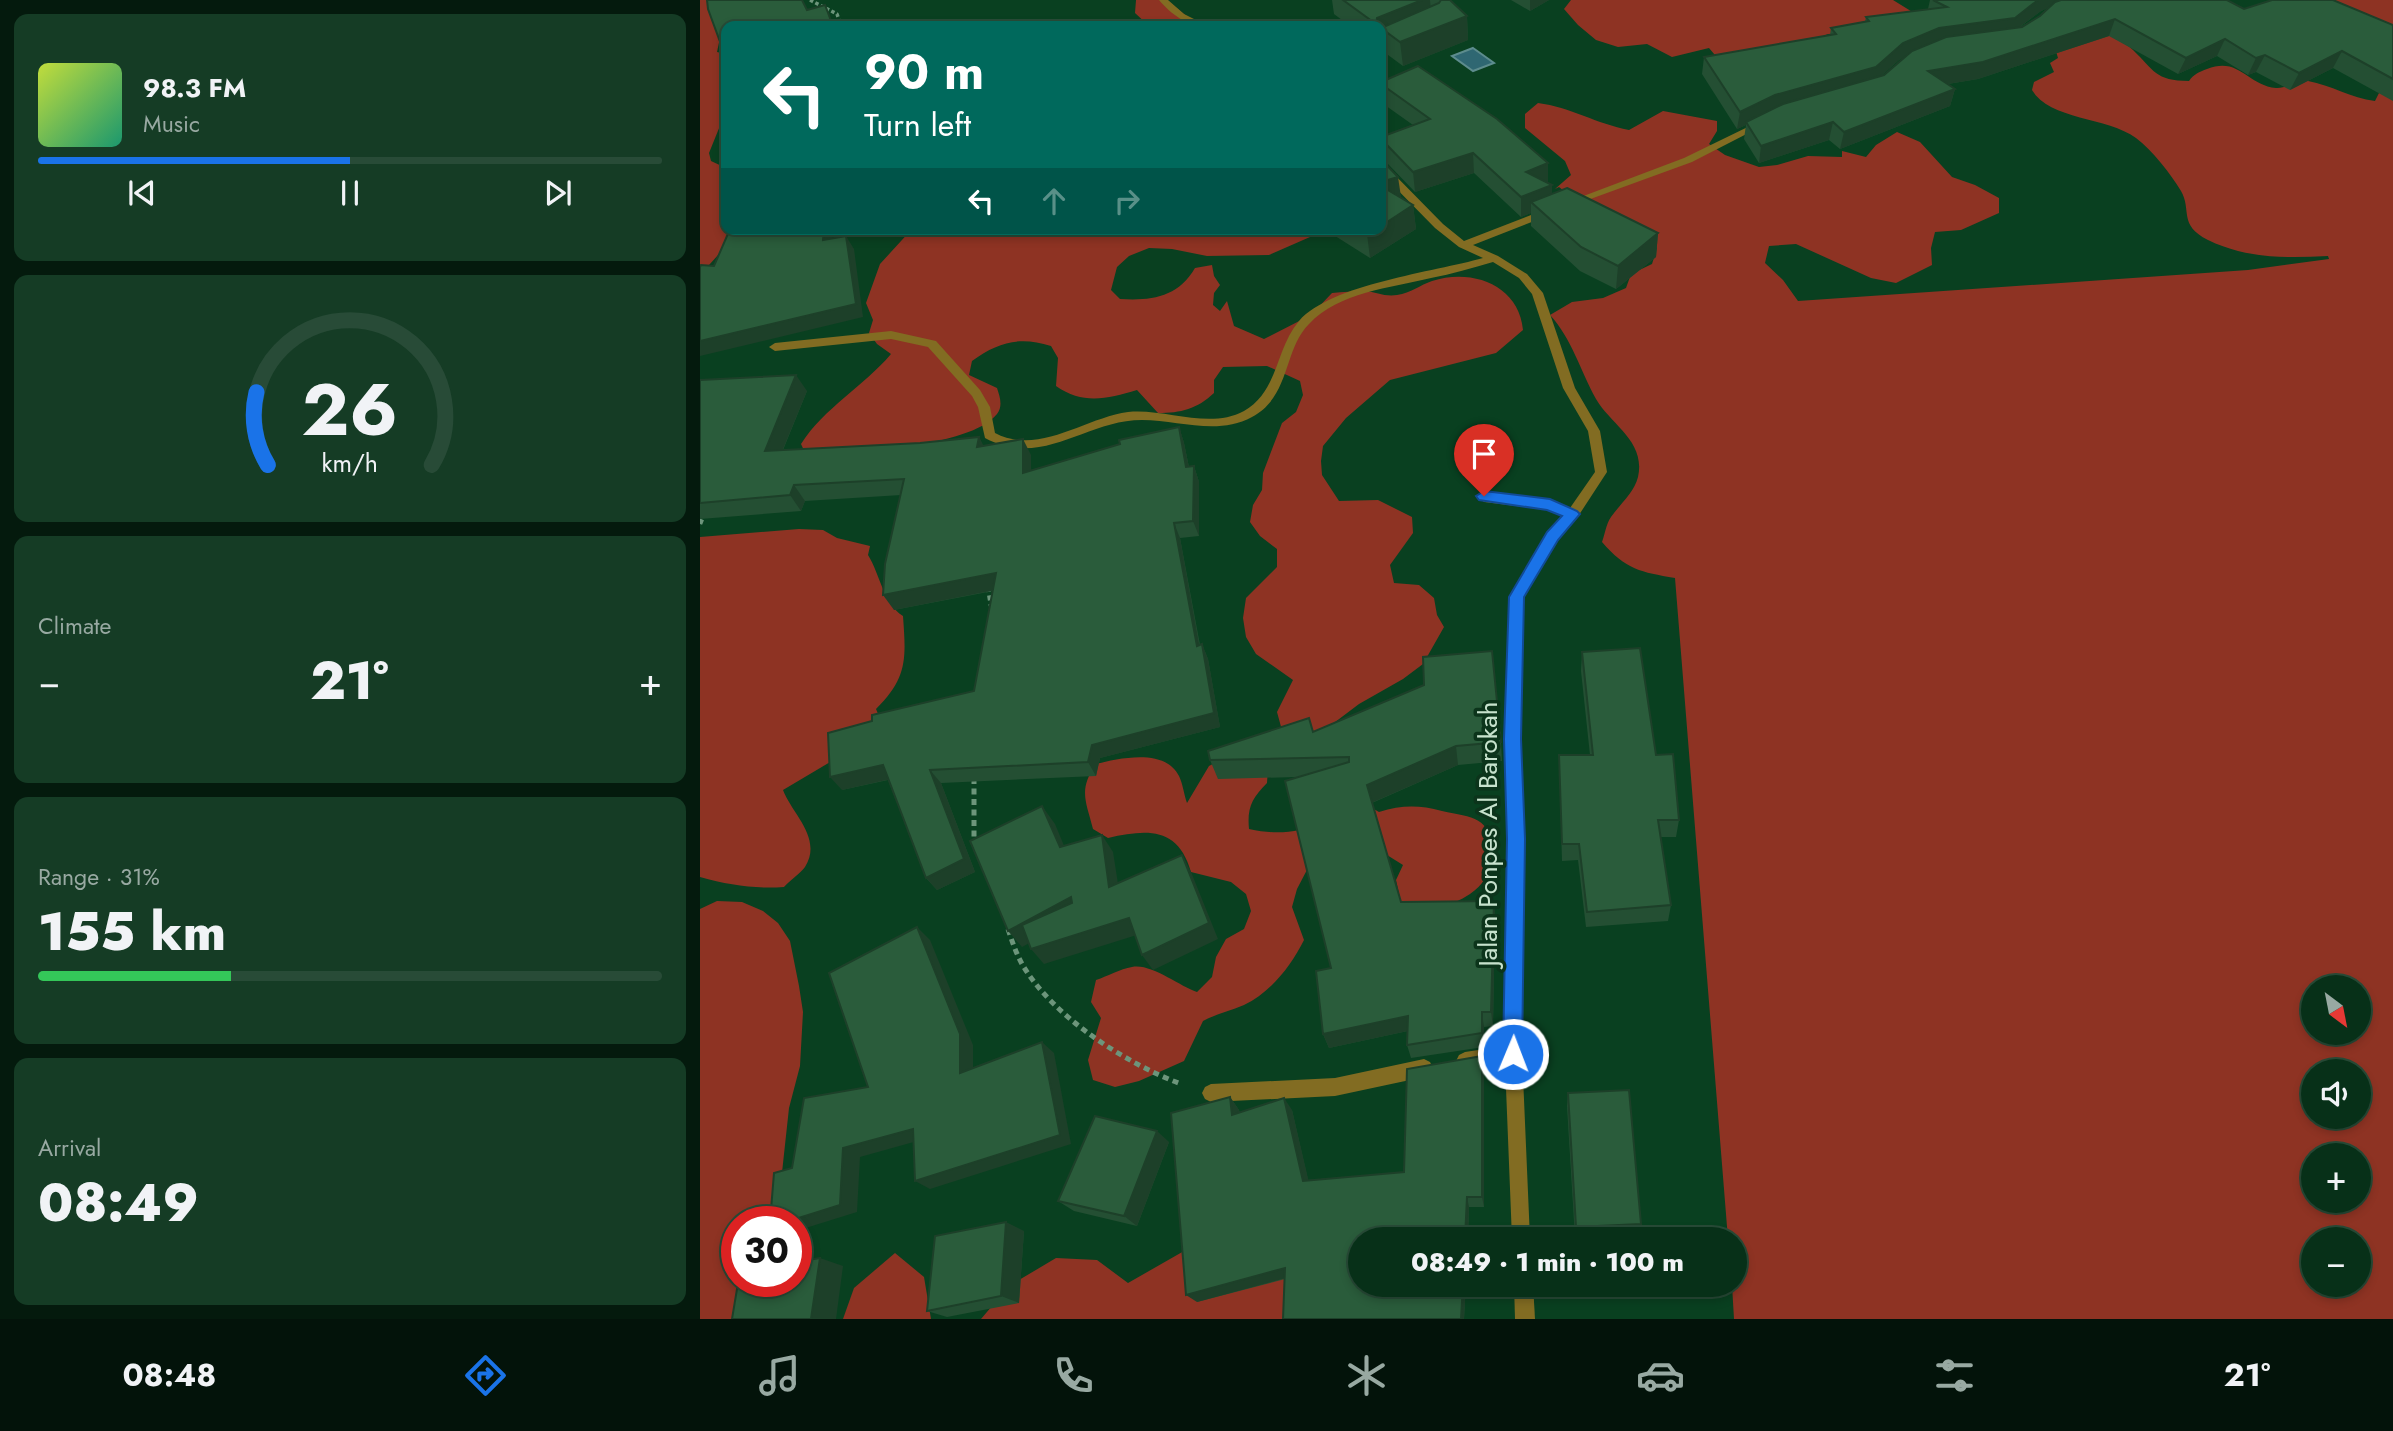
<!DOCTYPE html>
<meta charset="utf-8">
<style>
body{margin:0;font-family:Jost,sans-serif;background:#153c25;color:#f1f3f6;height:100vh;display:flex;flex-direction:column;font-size:26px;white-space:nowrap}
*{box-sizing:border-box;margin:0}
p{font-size:23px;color:#98a9a2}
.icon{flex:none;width:38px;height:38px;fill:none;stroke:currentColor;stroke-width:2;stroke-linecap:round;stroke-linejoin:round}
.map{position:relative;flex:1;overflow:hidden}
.side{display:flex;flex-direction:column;gap:14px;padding:14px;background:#041a0d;width:700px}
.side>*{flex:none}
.top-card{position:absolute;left:21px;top:21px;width:665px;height:214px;border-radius:14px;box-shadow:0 4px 10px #0003,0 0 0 2px #284b37;background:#00695c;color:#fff;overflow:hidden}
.needle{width:46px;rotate:148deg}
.controls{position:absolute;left:1601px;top:975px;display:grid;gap:14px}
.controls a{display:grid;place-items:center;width:70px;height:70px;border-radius:50%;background:#073018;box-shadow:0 4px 10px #0003,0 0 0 2px #284b37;font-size:35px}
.speed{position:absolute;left:21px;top:1206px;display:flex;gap:14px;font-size:35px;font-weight:700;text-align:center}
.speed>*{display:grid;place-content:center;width:91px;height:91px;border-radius:50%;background:#073018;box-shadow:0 4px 10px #0003,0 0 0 2px #284b37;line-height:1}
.speed .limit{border:10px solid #d22;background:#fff;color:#111}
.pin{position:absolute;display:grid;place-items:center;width:60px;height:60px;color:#fff;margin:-72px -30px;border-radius:50% 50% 50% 0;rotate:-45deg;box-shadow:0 0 7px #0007}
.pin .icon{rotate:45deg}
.me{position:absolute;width:77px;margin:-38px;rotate:1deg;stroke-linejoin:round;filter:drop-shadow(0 0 5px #0008)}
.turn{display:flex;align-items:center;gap:24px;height:147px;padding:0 28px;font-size:32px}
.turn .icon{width:91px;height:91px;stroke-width:2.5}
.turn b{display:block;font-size:49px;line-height:60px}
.lanes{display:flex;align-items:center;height:66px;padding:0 28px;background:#0003;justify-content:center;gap:35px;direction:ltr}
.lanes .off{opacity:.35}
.big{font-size:52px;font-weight:800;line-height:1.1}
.side .widget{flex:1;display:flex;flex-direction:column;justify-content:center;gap:10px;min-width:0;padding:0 24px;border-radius:14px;background:#153c25}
.side .dial{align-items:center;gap:0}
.dial svg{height:182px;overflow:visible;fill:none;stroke:#284b37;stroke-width:7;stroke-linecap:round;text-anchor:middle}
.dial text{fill:#f1f3f6;stroke:none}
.song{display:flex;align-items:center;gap:21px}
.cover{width:84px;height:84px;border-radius:10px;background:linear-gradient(135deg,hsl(70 70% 55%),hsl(160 70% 35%))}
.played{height:7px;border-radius:4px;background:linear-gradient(90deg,#1a73e8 50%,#284b37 50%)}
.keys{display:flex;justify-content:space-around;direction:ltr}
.heat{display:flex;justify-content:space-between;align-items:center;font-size:38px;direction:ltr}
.charge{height:10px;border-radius:5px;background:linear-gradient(90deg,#34c759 31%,#284b37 0)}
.trip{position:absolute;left:648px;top:1227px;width:399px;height:70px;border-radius:35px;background:#073018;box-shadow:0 4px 10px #0003,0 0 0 2px #284b37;font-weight:800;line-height:70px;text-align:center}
.tab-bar{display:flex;height:112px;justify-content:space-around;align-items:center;background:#03130a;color:#98a9a2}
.tab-bar .icon{width:49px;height:49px}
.tab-bar .active{color:#1a73e8}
.tab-bar b{font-size:32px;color:#f1f3f6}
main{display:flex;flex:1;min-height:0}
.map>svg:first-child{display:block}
.green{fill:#8e3323;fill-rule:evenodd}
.water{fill:#2f6772;stroke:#5d8c8d;stroke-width:2}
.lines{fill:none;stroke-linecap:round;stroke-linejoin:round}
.path-far2{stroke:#6d957b;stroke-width:3.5;stroke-dasharray:3.5 2.5;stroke-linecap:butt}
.path-far1{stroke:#6d957b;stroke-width:4.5;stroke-dasharray:5 3.5;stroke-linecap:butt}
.path{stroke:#6d957b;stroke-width:5;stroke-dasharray:6 4.5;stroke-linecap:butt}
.minor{fill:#826c22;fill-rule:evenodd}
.wall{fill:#244f33;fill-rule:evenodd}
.shaded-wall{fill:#1d4029}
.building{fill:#2a5c3b;stroke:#1d4029;stroke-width:2}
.route{fill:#1a73e8;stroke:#114b97;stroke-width:2}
.labels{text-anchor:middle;stroke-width:7;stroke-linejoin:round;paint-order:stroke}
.street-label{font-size:26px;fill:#c7e2cd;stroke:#0c341b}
</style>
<main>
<section class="side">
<div class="widget">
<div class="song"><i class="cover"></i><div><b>98.3 FM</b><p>Music</p></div></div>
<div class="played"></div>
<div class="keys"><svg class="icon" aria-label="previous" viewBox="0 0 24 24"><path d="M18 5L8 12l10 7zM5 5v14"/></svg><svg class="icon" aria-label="pause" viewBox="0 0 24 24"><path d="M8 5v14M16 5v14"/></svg><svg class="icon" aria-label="next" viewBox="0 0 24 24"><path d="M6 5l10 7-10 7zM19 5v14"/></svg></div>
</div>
<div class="widget dial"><svg viewBox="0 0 100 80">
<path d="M14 69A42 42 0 1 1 86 69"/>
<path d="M14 69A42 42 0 0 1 9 37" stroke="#1a73e8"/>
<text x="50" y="56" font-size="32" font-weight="700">26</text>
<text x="50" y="72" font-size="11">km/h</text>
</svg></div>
<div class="widget"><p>Climate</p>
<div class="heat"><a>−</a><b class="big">21°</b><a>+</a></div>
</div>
<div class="widget"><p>Range · 31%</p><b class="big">155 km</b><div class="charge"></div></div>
<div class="widget"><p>Arrival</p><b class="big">08:49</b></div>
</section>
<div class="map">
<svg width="1693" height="1319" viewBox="0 0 1693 1319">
<rect width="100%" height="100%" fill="#094020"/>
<g class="green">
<polygon points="0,0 28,0 17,52 26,54 26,111 9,153 11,161 26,168 26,229 55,229 28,244 0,275"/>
<polygon points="436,0 467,0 490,19 512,26 449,26 435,13"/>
<polygon points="871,0 1193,0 1227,21 1161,32 1128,34 1114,40 1020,61 1009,48 972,57 947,44 918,47 896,40 878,25 864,9"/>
<polygon points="1633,0 1693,0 1693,38"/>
<path d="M1410,35C1417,40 1427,44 1433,50C1454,70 1455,81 1489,81C1494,74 1499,72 1507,69C1539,56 1547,85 1576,88C1587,89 1598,79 1608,81C1631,85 1651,98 1675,101L1679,93L1693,89V1319H1034L1032,1285L1034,1284V1239H1028L975,578C941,572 926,570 902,542C905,534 906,524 911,517C920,504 934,493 938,477C946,441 911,425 896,399C880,370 872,339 850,315L872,302L903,298L926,288L931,274L952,264L957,248L949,233L873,198L859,187L855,189L871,175L865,161L825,128V114L838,103C870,107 897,124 929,130L963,111L1017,121V131L1009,144L1025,155L1059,167L1077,165L1108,156L1142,157V151L1166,157L1176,145L1197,132L1220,142L1252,177L1275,185L1299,198V213L1261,230L1235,232L1231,248L1232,265L1196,283L1171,278L1096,244L1069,246L1065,263L1083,280L1098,301L1548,270L1629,259L1628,256C1586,258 1547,259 1508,240C1478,225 1492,210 1481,191C1470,173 1453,151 1436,138C1408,117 1349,120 1332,90L1334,82L1354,72L1350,63L1358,58L1355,48ZM1614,987H1659V1032H1614ZM1614,1071H1659V1116H1614ZM1614,1155H1659V1200H1614ZM1614,1239H1659V1284H1614Z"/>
<path d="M212,229H623L611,232L610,237L569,255L507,256L472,249L449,248L429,256L417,267L411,290L420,299C452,301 478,297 495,268L512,265L514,276L520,285L514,293L513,305L520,311L527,301L534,326L564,339L611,315L632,293C643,292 654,291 665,291C676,292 685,297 697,295C711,293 720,285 732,281C772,268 819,285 823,330L796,353L690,380L646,418L623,446L621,461L622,475L639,501L678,500L712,517L713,533L690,565L694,583L719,585L734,598L737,615L744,627L723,664L703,679L659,704L614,738L583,734L577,712L593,680L556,654L546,637L543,618L546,598L577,567V549L560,536L550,522L553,505L562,490L563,473L582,423L596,412L603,395L600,381L567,366L523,367L514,380V393C497,409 481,413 458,413L437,390C407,399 383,405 356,386L358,358L351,346C320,336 298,342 272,361L269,375L297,388C300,397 303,406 297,414C270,448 150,452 107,457L101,444C124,408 164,386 191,354L177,344L169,333L173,320L166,303L180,264Z"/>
<path d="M99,529L123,530L137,538L170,546L168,555C180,574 183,603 203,616C206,658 208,678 176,709L179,716L142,755L83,790C92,814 123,838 105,867C100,874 90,880 84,887C54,889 29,885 0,877V537Z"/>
<path d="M526,757L568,768L567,783C552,798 547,808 549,829C598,840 622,822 665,804L679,812C702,805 719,805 742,811C775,818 794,817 791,859C789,875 783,885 770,894C751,907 726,911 704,917L696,880L703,865L687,855L609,866L597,889L592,907L604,940C591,966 571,992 544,1005C530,1011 516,1014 503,1021L484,1061L439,1081L415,1087L393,1080L388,1060L401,1018L391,1002L396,980C408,976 420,969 432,967C451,963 479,986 497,992L512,977L516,957L526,939L544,929L551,911L546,894L531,882L491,872C478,827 448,829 408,838L393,829C386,801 378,790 396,764C420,758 465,748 479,776C483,784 484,795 487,803L509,766Z"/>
<polygon points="17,901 42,902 63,911 78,923 90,941 99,986 103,1012 100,1066 89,1108 80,1191 72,1221 37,1222 37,1281 65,1281 67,1319 0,1319 0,909"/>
<polygon points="519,1231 589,1255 594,1319 281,1319 309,1286 356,1258 397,1260 428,1283"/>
<polygon points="195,1253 224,1277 231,1319 143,1319 154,1288"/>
</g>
<polygon class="water" points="773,48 794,63 773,71 752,56"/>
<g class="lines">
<g class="path-far2">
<polyline points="110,0 137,14 141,26"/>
<polyline points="136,239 152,229"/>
</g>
<g class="path-far1">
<polyline points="0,524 4,514"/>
<polyline points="288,587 291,606"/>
</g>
<g class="path">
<polyline points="274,778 274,843"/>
<path d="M308,929C312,941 316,953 322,964C353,1017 425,1063 481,1084"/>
</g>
<g class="minor">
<path d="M459,0H468L484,14L508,26C488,27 472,15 459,0Z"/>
<polygon points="1058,122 1066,124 992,162 874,205 870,206 865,203 984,158"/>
<path d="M681,164L685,165L743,224L764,241L844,210H852V214L773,245L798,256L827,274L843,293L875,388L900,431L907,472L877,518L857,540L824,597L820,739L824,839L822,1053L830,1239H812L805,1063L765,1070L759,1067L756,1061L759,1055L765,1052L805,1046L808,839L806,739L810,597L847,532L863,516L848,510L784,502L778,497L784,492L850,500L870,508L895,472L888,431L863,388L832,294L819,278L793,262C772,268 752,274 731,278C690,288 639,292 609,324C583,350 591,396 552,417C517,436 479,420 442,420C385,420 343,469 285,438L278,407L272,396L228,347L191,339L75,351L69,347L75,343L191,331L236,341L280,390L290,407L295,433C339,456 384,418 428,412C465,408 509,430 544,411C579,391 575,349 599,321C631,284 734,272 783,258L759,247L735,228L681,173Z"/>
<polygon points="724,1059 730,1062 733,1068 730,1074 724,1077 635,1096 511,1102 505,1099 502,1093 505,1087 511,1084 635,1078"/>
<polygon points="814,1284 833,1284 835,1319 815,1319"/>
</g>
</g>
<g class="wall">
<polygon points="632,0 750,0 767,16 768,40 703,66 684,52 681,26 650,26 634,14"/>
<polygon points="811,0 849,0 830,11"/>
<path d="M1230,0H1527L1544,9L1693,25V101L1633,68L1590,90L1556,72L1548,75L1517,56L1478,74L1409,36L1278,79L1248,84L1255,89L1250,106L1140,149L1129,140L1059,163L1044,139L1046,125L1037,129L1002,74L1004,57L1130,35L1131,28L1165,22L1166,17L1228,9ZM1350,7L1340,16L1320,27L1341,11ZM1205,57L1184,75L1180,77L1199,60Z"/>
<polygon points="681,82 852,185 852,194 958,233 956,257 916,289 880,271 831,226 831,213 821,217 774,173 715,192 687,163 684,162 701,197 699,197 713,205 716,229 670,258 632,234 631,229 681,229 681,137 713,125 682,103"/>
<polygon points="0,380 107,391 83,450 220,443 279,437 283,446 331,455 331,470 479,427 484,443 489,467 494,466 499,482 499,536 480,538 500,645 502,644 508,659 520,727 400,758 396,776 241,783 275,872 237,890 226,878 188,780 142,790 172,721 274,691 293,591 194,610 201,495 105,501 101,511 0,519"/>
<polygon points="882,652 956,755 979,820 976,837 960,837 971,905 968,921 886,927 878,860 862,861 859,755 890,755 881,671"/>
<polygon points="613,732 801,742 802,761 758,765 672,803 701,902 795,917 793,1026 784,1027 784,1047 711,1058 707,1045 708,1031 629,1048 623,1034 631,968 596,777 518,779 510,760"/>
<polygon points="782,1056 784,1069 784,1207 769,1207 768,1239 660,1239 766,1284 764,1319 583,1319 585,1279 497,1302 530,1097 539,1110 540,1113 592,1110 608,1180 704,1172"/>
<polygon points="868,1093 941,1224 938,1233 875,1237 867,1106"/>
<polygon points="469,1142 437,1226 374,1211 358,1201"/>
<polygon points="324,1231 319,1303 247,1317 227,1311"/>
</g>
<g class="shaded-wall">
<polygon points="722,0 730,0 732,20 681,28 682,41 681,41 681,26 676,26 677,18"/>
<polygon points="830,0 849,0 830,11"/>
<polygon points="1338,0 1368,0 1341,11 1310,34 1235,45 1199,60 1172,84 1046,122 1046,125 1037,129 1040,112 1075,95 1239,28"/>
<polygon points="767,16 768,40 703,66 700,42"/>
<polygon points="1415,19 1409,36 1278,79 1223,88 1228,71"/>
<polygon points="1525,39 1517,56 1478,74 1486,58"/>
<polygon points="1642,51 1633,68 1590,90 1599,73"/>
<polygon points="1565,55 1556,72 1548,75 1556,58"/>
<polygon points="1255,89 1250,106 1140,149 1144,132"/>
<polygon points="1133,122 1129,140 1059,163 1061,146"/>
<polygon points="773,153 774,173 715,192 713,172"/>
<polygon points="848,163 848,183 826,172"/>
<polygon points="698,177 701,197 681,203 681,182"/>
<polygon points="852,185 852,205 831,202 831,213 821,217 821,197"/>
<polygon points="713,205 716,229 670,258 667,234 675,229 681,229 681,226"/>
<polygon points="124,229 133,229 131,254 123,240"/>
<polygon points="958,233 956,257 916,289 918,266"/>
<polygon points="146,236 154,249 163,317 0,356 0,341"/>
<polygon points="96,375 107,391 76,466 65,451"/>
<polygon points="479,427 484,443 492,482 486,467"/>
<polygon points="279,437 287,452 277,447"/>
<polygon points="323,439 331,455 331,488 323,473"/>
<polygon points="494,466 499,482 499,536 493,521"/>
<polygon points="94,485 105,501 101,511 90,495"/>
<polygon points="474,523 480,538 502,660 497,646"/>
<polygon points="296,573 305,588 194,610 183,595"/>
<polygon points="502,644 508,659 520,727 400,758 396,776 388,762 392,745"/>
<polygon points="756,746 758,765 671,803 667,785"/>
<polygon points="183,765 195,778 142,790 130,777"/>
<polygon points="230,770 241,783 275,872 237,890 226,878"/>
<polygon points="342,806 355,824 372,865 360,847"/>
<polygon points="402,835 413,852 421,903 409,887"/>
<polygon points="482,855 491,872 518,939 453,970 442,955"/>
<polygon points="371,897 384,914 322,947 308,931"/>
<polygon points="794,901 795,917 793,1026 791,1012"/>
<polygon points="429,918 440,934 344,964 331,949"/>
<polygon points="217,927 230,940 273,1045 273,1083 260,1073"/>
<polygon points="782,1012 784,1027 784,1047 782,1033"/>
<polygon points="708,1016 712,1030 629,1048 623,1034"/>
<polygon points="342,1042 354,1053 371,1144 230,1189 215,1181"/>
<polygon points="782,1056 784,1069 784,1207 782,1197"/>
<polygon points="530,1097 539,1110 541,1127 532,1115"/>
<polygon points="584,1098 592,1110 611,1191 603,1181"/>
<polygon points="213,1129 228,1138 160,1157 157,1212 96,1231 96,1222 86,1222 143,1148"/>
<polygon points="457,1131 469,1142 437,1226 424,1216"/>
<polygon points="767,1197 769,1207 768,1239 765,1239"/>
<polygon points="306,1222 324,1231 319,1303 301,1296"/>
<polygon points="120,1258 143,1266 136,1319 111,1319"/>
<polygon points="585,1268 593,1276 497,1302 486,1295"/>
<polygon points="763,1284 766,1284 764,1319 761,1319"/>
</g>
<g class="building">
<polygon points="7,0 102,0 107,10 125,5 133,26 26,26 26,58 8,9"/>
<polygon points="643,0 722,0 677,18 676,24"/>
<polygon points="741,0 750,0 767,16 700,42 681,28 739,3"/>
<polygon points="1233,0 1338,0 1315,18 1239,28 1203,43 1176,67 1075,95 1040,112 1004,57 1136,34 1131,28 1169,21 1166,17 1247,7"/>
<polygon points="1361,0 1527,0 1544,9 1572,0 1633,0 1693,25 1693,79 1642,51 1599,73 1565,55 1556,58 1525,39 1486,58 1415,19 1283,62 1228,71 1255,89 1144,132 1133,122 1061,146 1046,122 1083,104 1184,75 1212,51 1246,37 1322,27 1340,16 1355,2"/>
<polygon points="718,66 797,119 848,163 826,172 852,185 821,197 773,153 713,172 685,143 681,142 681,137 730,119 681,84 681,82"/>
<polygon points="681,159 698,177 681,182"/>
<polygon points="681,186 713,205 681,226"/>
<polygon points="867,188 958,233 918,266 881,247 831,202"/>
<polygon points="30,229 124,229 123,240 146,236 156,304 0,341 0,267 1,265 14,266"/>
<polygon points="659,229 675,229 667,234"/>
<polygon points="96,375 65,451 220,443 279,437 277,447 323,439 323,473 420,444 419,440 479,427 486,467 494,466 493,521 474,523 497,646 502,644 514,713 392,745 388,762 230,770 264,859 226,878 183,765 130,777 128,733 172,721 172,715 274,691 296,573 183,595 185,564 204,479 94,485 90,495 0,503 0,380"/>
<polygon points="940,648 956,755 973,754 979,820 958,820 971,905 887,912 879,844 862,844 859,755 893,755 882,652"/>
<polygon points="792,651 801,742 756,746 667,785 701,902 794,901 791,1012 782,1012 782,1033 707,1045 708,1016 623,1034 616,971 631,968 585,781 649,762 649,757 510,760 508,751 609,718 613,732 724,685 723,657"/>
<polygon points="342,806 360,847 402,835 409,887 482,855 509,923 442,955 429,918 331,949 322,925 372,903 371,897 308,931 270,841"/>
<polygon points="217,927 260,1034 260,1073 342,1042 360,1135 215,1181 213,1129 143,1148 140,1205 86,1222 70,1222 74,1173 92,1168 104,1098 168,1087 129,973"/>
<polygon points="782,1056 782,1197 767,1197 765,1239 660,1239 660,1284 763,1284 761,1319 583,1319 585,1268 486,1295 471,1113 530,1097 532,1115 584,1098 603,1181 704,1172 707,1069"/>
<polygon points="929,1090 941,1224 876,1227 868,1093"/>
<polygon points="395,1116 457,1131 424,1216 358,1201"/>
<polygon points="306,1222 301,1296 227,1311 235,1236"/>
<polygon points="120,1258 111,1319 32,1319 38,1283 47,1281 96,1281 96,1262"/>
</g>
<polygon class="route" points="784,491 850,499 877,511 880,514 858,540 824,597 821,739 825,839 822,1054 819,1060 813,1063 806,1060 803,1054 807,839 804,739 809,597 847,532 862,516 847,510 779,500 776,496"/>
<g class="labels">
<g class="street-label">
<text transform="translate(788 834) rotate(-90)" y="9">Jalan Ponpes Al Barokah</text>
</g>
</g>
</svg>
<div class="controls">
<a><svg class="needle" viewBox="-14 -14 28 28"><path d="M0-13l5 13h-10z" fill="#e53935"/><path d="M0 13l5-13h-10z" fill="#98a9a2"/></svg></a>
<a><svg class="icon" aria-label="sound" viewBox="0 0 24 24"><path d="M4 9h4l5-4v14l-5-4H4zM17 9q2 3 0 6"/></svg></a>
<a>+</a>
<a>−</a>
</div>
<div class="speed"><div class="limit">30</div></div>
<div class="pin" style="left:784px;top:496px;background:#d93025"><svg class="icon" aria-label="arrive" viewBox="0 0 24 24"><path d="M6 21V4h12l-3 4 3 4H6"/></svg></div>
<svg class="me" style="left:813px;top:1054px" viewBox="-20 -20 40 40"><circle r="17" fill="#1a73e8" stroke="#fff" stroke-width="3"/><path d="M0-11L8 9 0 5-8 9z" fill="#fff"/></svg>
<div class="trip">08:49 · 1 min · 100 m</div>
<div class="top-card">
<div class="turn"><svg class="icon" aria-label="left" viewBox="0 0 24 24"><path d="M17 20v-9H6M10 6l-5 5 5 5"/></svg><div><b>90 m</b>Turn left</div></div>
<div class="lanes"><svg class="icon" aria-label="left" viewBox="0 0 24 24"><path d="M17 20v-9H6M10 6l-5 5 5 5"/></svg><svg class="icon off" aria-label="ahead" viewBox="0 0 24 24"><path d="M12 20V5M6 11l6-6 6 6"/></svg><svg class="icon off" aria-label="right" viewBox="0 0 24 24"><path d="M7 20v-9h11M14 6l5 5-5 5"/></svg></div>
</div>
</div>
</main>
<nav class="tab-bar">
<b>08:48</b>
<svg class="icon active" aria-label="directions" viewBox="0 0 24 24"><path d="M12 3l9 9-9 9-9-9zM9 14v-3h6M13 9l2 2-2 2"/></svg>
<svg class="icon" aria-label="music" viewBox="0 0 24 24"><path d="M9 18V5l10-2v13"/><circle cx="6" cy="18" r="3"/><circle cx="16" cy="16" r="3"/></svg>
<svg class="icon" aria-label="phone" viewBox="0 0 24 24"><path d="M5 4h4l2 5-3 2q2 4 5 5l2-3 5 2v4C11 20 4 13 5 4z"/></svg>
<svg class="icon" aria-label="climate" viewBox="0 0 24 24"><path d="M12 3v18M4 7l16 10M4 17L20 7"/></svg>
<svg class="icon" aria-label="car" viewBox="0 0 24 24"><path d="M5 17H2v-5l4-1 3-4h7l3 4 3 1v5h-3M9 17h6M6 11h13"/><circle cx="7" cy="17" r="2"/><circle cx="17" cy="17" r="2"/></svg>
<svg class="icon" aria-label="filters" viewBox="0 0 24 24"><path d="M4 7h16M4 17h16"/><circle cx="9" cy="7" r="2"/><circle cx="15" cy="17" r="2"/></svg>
<b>21°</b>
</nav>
